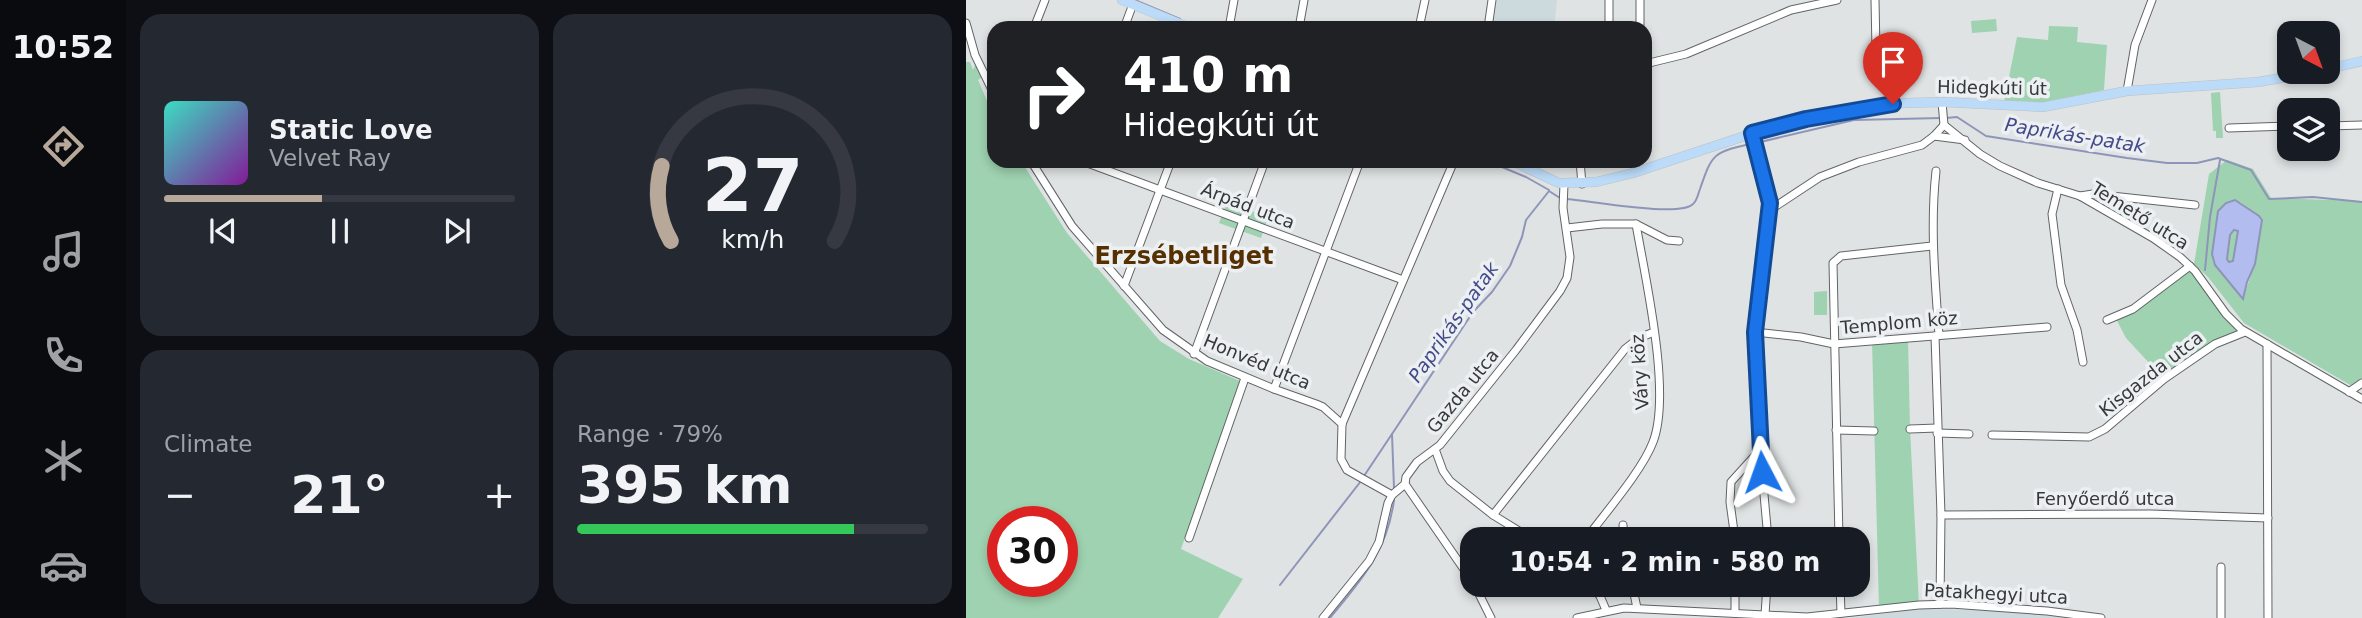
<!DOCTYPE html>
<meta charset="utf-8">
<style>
body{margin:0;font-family:"DejaVu Sans",sans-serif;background:#242831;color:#f1f3f6;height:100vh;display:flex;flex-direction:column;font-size:26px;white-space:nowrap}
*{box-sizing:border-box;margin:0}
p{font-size:23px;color:#9ea1a6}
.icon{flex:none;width:38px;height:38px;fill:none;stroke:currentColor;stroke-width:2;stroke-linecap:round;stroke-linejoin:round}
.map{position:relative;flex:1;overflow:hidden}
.panel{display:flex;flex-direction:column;gap:14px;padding:14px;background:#0d0f14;width:840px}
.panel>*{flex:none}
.banner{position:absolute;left:21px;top:21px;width:665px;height:147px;border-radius:21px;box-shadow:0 4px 10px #0003;background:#202124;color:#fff;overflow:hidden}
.needle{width:46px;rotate:139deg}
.fabs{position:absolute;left:1311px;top:21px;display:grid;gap:14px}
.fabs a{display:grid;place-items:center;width:63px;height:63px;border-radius:14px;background:#171b24;box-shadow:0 4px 10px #0003;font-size:35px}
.speed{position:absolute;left:21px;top:506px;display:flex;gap:14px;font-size:35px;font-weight:700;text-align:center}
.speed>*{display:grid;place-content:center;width:91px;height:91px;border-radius:50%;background:#171b24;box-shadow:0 4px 10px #0003;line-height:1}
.speed .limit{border:10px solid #d22;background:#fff;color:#111}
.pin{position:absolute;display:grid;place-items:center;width:60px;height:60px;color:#fff;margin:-72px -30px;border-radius:50% 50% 50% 0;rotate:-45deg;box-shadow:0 0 7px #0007}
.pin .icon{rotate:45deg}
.me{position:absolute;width:77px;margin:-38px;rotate:356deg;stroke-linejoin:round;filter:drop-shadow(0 0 5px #0008)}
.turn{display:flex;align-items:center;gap:24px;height:147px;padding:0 21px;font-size:32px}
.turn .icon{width:91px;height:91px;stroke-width:2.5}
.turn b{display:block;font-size:49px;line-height:60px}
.big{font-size:52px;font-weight:700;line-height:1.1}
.panel .tile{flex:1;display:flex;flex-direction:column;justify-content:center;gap:10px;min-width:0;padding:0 24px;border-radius:21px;background:#242831}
.panel .dial{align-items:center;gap:0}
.dial svg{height:182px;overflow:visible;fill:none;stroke:#363941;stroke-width:7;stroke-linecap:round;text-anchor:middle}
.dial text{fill:#f1f3f6;stroke:none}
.song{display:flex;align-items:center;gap:21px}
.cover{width:84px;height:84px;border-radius:10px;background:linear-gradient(135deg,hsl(170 70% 55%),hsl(290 70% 35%))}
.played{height:7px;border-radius:4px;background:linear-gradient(90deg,#b7a899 45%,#363941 45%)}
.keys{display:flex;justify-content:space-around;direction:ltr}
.heat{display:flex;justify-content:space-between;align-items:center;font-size:38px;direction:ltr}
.charge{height:10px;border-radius:5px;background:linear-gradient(90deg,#34c759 79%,#363941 0)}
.panel .tiles{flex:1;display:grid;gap:14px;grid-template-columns:repeat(2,1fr)}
.trip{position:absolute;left:494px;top:527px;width:410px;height:70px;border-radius:21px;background:#171b24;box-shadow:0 4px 10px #0003;font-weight:700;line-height:70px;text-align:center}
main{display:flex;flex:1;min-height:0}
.dock{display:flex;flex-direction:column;width:126px;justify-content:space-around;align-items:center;background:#090b0e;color:#9ea1a6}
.dock .icon{width:49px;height:49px}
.dock .on{color:#b7a899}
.dock b{font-size:32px;color:#f1f3f6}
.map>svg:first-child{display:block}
.built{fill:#ccd9dd}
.green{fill:#9ed2b0;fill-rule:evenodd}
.water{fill:#b3bcee;stroke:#8e95b8;stroke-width:2;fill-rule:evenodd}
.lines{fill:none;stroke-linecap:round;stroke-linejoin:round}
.stream{stroke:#8e95b8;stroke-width:2}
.minor-casing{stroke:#616566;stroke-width:9}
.major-casing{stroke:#bfc0c0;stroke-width:10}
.minor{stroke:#fff;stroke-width:7}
.major{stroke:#bbdbf8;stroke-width:9}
.route-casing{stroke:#114b97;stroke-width:18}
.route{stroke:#1a73e8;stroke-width:12}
.labels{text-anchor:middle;stroke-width:7;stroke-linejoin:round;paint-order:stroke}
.street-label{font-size:18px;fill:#373939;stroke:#ecf0f2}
.water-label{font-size:19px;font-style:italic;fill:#444a89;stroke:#ecf0f2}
.district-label{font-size:24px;font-weight:bold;fill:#563000;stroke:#ecf0f2}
</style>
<main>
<nav class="dock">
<b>10:52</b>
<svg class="icon on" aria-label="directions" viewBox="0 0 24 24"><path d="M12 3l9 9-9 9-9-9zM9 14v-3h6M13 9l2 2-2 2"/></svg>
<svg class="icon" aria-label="music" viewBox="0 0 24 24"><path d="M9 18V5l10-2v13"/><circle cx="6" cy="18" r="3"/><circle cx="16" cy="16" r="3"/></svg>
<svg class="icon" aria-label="phone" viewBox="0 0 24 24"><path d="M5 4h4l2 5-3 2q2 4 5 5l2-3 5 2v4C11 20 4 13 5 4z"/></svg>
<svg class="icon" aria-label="climate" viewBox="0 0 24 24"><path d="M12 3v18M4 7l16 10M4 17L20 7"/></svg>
<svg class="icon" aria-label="car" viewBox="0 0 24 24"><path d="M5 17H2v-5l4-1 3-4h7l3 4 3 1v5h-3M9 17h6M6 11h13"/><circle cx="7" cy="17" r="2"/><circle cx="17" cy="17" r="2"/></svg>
</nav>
<section class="panel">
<div class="tiles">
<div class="tile">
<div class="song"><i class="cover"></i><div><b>Static Love</b><p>Velvet Ray</p></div></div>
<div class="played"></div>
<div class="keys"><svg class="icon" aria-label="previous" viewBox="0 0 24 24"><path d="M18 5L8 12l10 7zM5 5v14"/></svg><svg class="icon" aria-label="pause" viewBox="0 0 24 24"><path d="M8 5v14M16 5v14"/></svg><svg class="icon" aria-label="next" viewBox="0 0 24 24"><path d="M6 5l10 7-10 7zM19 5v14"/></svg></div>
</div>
<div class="tile dial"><svg viewBox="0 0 100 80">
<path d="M14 69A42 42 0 1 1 86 69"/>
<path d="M14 69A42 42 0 0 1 10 36" stroke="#b7a899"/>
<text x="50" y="56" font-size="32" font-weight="700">27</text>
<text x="50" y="72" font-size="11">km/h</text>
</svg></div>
<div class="tile"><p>Climate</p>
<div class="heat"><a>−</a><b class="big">21°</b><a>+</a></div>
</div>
<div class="tile"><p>Range · 79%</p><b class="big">395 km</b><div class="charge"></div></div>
</div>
</section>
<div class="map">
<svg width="1396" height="618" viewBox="0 0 1396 618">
<rect width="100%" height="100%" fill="#dfe3e4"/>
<g class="built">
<polygon points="531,0 591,0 588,28 527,28"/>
<polygon points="954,609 1047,611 1098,618 885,618"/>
</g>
<g class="green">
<polygon points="1030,19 1031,31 1006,33 1005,21"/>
<polygon points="1083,26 1112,27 1111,42 1141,45 1138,90 1076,103 1038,102 1051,37 1082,40"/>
<path d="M0,62H4L7,70L10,63L16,77L12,80L28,117V161H55L101,233L194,341L223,359L274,381L215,549L277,579L252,618H0ZM37,522H96V581H37Z"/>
<polygon points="1254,92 1257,138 1250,138 1250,131 1247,131 1245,93"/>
<path d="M1261,160L1287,169L1305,198L1396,201V385L1391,389L1278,323L1242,277L1228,264L1243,174ZM1274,202L1296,218L1289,264L1277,298L1246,254L1252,211Z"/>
<polygon points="261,202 302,217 295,238 253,223"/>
<polygon points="1270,230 1273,234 1267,261 1263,262 1261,259 1264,235"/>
<polygon points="1224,266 1273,333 1198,379 1160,338 1149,317"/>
<polygon points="861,291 861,315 848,315 848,292"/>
<polygon points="942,338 944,429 953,605 913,609 906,341"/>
</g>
<path class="water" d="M1269,200L1293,216L1296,220L1289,264L1281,282L1277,299L1249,265L1246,254L1252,211L1260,203ZM1268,230L1272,231L1267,261L1263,262L1261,259L1264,235Z"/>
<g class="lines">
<g class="stream">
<polyline points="169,0 214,19"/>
<polyline points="224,23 237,28"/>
<polyline points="980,118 991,117 1020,136 1161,158 1201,163 1231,163 1252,158 1285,170 1303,199 1347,197 1396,202"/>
<polyline points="790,143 888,120 975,118"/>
<polyline points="524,162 560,177 583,190"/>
<path d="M599,199C622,200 713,218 727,204C731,201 732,194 734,189C746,154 747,152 785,144"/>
<polyline points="1239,270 1244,217 1254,160"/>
<polyline points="398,476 426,434"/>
<polyline points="428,488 426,434 507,312 526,292 544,266 556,237 560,220 583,191 594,198"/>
<polyline points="314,585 395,481"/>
<path d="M364,618C396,579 421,552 428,500"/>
</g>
<g class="minor-casing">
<g id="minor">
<polyline points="643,0 643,28"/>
<polyline points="674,0 674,28"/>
<polyline points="909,0 910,50"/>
<polyline points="0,23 9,55 28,94"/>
<polyline points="68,28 79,0"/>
<polyline points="158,28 167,4"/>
<polyline points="263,28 268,0"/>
<polyline points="333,28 338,0"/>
<polyline points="453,28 459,0"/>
<polyline points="522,28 526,0"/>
<polyline points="679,64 720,54 825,10 871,0"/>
<polyline points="1161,91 1169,45 1186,0"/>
<polyline points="976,102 978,125"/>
<polyline points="978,125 1014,154 1034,166 1072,183 1114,196 1187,238 1214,257 1229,271 1260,314 1275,329 1396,399"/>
<polyline points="1362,126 1396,125"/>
<polyline points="1263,128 1323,126"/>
<polyline points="786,133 804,203 790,317 789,355 794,450 802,539"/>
<polyline points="968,136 999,140"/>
<polyline points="65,161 106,226 197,330 241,361 308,389 350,404 357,407 376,424"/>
<polyline points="116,161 437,280"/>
<polyline points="614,161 616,184"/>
<path d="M970,171C964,226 969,280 973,335"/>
<polyline points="1092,189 1086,214 1095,285 1111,330 1117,362"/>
<polyline points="1114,196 1127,194 1229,205"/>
<polyline points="804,210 854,177 893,162 956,145 968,136 978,125"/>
<polyline points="601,228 636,224 670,224 701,240 713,241"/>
<polyline points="158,286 205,161"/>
<polyline points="1141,320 1167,309 1224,266"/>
<polyline points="789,332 835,337 868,344 1081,327"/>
<polyline points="969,336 975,515 974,604"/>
<polyline points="1301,344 1302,618"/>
<polyline points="228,354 299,161"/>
<polyline points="308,389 394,161"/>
<polyline points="1383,392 1396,383"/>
<polyline points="944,429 971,428"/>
<polyline points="870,430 908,431"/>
<polyline points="971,433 1003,434"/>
<polyline points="1026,435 1123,437 1139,429 1198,379 1249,344 1279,332"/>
<polyline points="469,449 477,471 484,481 527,515 566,539"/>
<polyline points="439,484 506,581"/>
<polyline points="426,495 381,470 375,459 376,424 488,161"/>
<polyline points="527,515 659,349 673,338 688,332"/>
<polyline points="975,515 1184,514 1302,518"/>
<polyline points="657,525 658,539"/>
<polyline points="223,538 279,378"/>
<path d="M620,539C639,513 676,471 687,442C706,393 679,277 670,224"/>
<polyline points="769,539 764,502 765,482 794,450"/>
<polyline points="873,539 867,263 875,256 966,246"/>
<polyline points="508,584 525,618"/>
<polyline points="624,584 634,596 640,610"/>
<polyline points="666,584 671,608"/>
<polyline points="769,584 769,613"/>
<polyline points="874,584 875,613"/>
<polyline points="799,615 801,584"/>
<polyline points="357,618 403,561 413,542 422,503 426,495 439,484 440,477 451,462 474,445 550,350 594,291 601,278 604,257 597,208 598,184"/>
<polyline points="611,618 658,608 841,617 953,605 985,604 1081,611 1135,618"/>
<polyline points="1255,618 1255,567"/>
</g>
</g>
<g class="major-casing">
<g id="major">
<polyline points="156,0 224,28"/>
<polyline points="1362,69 1396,61"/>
<polyline points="546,161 593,183 630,182 667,173 803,128 910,106 939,103 976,102 1077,107 1161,91 1292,82 1350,72"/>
</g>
</g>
<use href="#minor" class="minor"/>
<use href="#major" class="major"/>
</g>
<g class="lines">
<g class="route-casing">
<polyline id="route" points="796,472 789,332 804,203 786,133 840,119 927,104"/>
</g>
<use href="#route" class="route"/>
</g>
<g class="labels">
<g class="street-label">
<text transform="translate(1026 88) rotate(1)" y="6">Hidegkúti út</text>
<text transform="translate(282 206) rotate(21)" y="6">Árpád utca</text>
<text transform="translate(1174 216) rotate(32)" y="6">Temető utca</text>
<text transform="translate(933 323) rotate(-5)" y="6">Templom köz</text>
<text transform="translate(291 362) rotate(23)" y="6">Honvéd utca</text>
<text transform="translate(674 372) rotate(-94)" y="6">Váry köz</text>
<text transform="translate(1185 374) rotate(-38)" y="6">Kisgazda utca</text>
<text transform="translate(497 391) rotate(-51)" y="6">Gazda utca</text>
<text x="1139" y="505">Fenyőerdő utca</text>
<text transform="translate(1030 594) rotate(3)" y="6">Patakhegyi utca</text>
</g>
<g class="water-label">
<text transform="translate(1109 135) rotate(9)" y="7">Paprikás-patak</text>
<text transform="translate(487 322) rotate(-55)" y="7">Paprikás-patak</text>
</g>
<g class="district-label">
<text x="218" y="264">Erzsébetliget</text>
</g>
</g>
</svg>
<div class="fabs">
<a><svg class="needle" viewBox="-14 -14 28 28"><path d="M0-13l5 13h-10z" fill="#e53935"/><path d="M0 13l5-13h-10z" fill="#9ea1a6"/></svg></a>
<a><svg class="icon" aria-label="layers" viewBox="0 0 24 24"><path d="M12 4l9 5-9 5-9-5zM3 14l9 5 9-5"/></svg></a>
</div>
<div class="speed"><div class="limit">30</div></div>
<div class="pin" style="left:927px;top:104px;background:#d93025"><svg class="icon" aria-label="arrive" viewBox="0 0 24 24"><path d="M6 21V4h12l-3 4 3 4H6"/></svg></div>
<svg class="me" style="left:796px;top:472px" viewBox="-20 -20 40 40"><path d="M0-17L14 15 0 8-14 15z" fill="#1a73e8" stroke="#fff" stroke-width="4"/></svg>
<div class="trip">10:54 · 2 min · 580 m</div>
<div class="banner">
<div class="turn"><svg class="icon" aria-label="right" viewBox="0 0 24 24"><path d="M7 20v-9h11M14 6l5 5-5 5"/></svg><div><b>410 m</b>Hidegkúti út</div></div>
</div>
</div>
</main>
